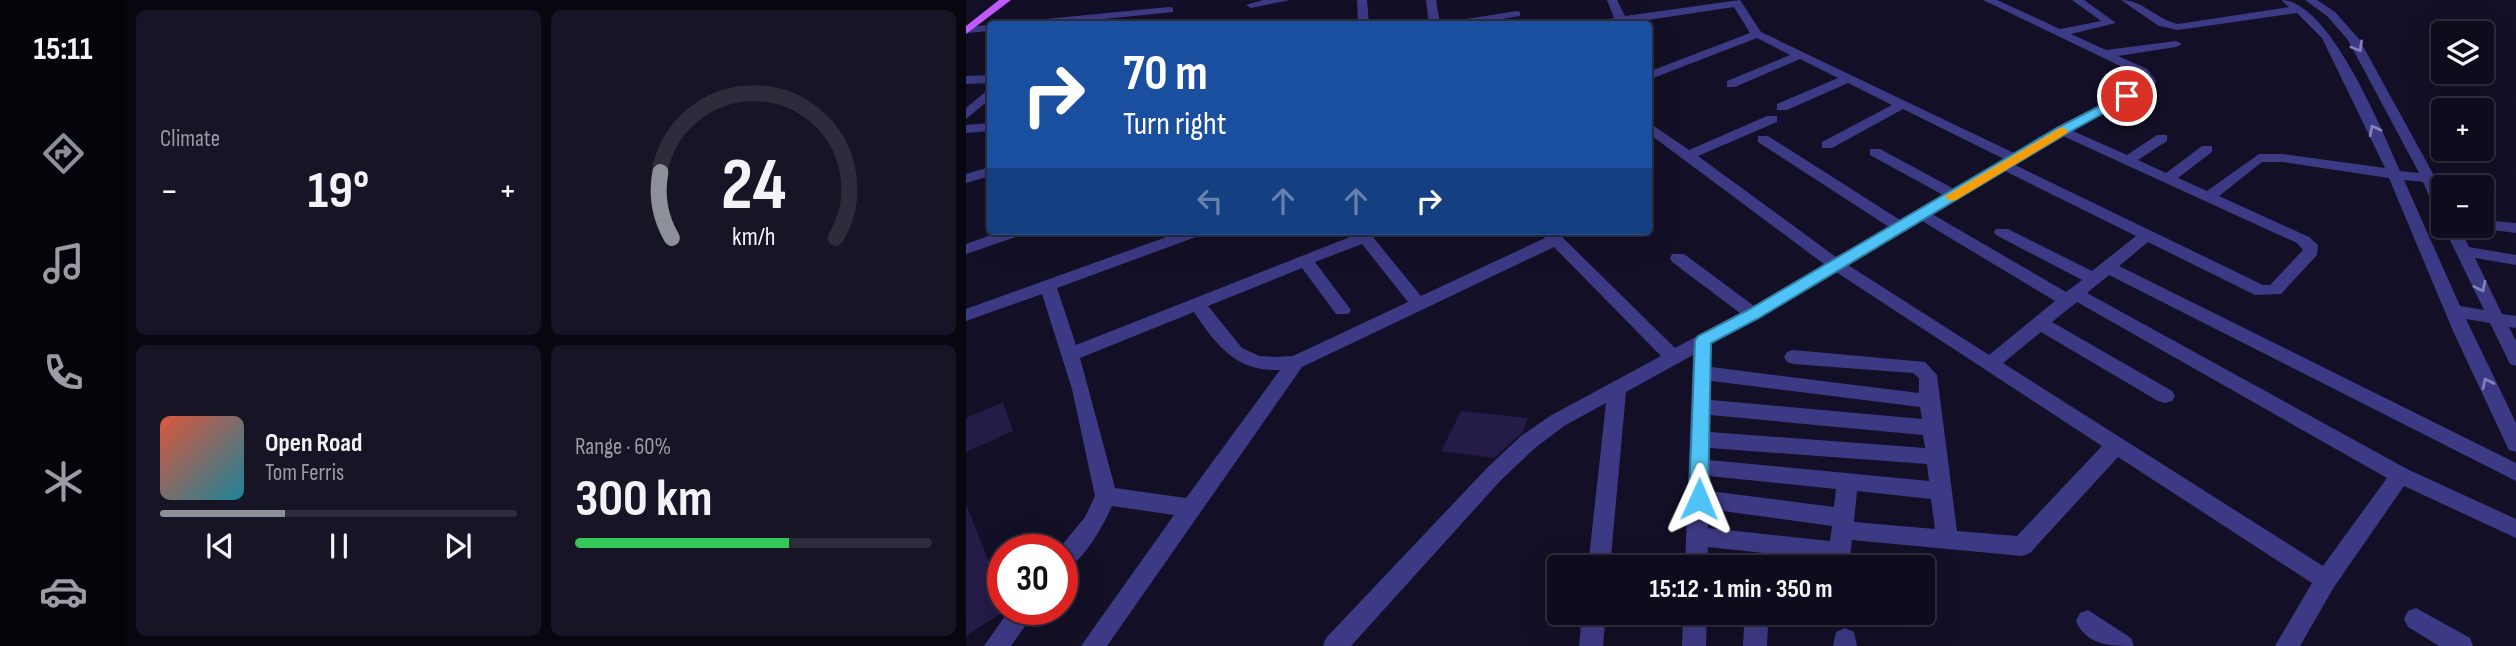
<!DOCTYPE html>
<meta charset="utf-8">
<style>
body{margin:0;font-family:"Sofia Sans Condensed",sans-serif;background:#171425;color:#f1f3f6;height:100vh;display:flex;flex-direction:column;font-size:26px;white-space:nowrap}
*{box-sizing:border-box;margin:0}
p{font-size:23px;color:#9b9ba3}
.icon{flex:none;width:38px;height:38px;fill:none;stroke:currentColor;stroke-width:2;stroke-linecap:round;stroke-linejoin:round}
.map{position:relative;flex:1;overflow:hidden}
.details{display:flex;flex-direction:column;gap:10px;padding:10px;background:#08060f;width:840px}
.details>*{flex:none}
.hud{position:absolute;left:21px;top:21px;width:665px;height:214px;border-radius:7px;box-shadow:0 7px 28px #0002,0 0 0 2px #2e2b3b;background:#1a4fa0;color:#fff;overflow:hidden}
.fabs{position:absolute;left:1465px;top:21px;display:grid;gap:14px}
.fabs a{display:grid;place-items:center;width:63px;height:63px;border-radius:7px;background:#0e0b1c;box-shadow:0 7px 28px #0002,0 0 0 2px #2e2b3b;font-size:35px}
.speed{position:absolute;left:21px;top:534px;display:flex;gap:14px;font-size:35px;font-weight:700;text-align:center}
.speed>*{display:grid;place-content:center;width:91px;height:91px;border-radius:50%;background:#0e0b1c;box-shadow:0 7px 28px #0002,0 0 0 2px #2e2b3b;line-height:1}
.speed .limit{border:10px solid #d22;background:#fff;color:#111}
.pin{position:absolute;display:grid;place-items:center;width:60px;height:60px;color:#fff;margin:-30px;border:4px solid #fff;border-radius:50%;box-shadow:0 2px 7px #0007}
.me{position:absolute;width:77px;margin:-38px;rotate:1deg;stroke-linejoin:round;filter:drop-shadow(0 0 5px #0008)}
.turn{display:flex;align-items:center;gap:24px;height:147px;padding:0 21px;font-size:32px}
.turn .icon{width:91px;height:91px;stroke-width:2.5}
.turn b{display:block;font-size:49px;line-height:60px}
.lanes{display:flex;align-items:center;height:66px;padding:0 21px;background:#0003;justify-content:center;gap:35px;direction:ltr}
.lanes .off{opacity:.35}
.big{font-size:52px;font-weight:700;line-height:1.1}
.details .tile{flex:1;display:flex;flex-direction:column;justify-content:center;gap:10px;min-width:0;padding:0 24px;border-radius:10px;background:#171425}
.details .dial{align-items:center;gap:0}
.dial svg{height:182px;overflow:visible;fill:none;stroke:#2e2b3b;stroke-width:7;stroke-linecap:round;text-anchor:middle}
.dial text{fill:#f1f3f6;stroke:none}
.song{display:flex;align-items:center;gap:21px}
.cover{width:84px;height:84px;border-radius:10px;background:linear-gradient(135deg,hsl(10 70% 55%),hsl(190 70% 35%))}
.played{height:7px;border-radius:4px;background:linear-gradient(90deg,#8c9099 35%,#2e2b3b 35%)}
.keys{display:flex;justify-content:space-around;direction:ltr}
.heat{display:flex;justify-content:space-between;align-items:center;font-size:38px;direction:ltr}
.charge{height:10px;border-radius:5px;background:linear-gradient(90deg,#34c759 60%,#2e2b3b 0)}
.details .tiles{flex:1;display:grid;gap:10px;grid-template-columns:repeat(2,1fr)}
.trip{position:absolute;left:581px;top:555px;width:388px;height:70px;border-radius:7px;background:#0e0b1c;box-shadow:0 7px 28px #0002,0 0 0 2px #2e2b3b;font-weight:700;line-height:70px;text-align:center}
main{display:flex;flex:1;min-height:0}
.menu{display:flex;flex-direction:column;width:126px;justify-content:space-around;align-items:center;background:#06040b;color:#9b9ba3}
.menu .icon{width:49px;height:49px}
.menu .current{color:#8c9099}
.menu b{font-size:32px;color:#f1f3f6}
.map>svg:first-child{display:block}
.building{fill:#241b47}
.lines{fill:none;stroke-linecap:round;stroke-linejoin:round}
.minor{fill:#3d3a85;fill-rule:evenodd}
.major{fill:#c25bff;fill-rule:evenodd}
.oneway{stroke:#837fbc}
.route{fill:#4fc3f7;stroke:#337fa1;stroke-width:2}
.slow{fill:#f59e0b}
</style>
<main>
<nav class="menu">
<b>15:11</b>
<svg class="icon current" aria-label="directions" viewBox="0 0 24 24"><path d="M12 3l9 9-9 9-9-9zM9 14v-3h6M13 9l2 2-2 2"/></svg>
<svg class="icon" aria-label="music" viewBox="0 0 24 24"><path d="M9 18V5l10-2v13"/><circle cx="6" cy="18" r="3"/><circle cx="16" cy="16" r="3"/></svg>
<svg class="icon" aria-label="phone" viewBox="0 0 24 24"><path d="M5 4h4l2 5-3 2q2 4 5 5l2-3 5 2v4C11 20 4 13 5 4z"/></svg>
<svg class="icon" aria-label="climate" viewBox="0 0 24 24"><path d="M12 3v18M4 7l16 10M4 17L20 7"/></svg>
<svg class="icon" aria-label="car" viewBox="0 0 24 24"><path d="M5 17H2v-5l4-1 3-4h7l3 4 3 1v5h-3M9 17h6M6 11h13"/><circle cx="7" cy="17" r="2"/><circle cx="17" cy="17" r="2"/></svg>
</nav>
<section class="details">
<div class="tiles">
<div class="tile"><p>Climate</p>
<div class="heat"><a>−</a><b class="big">19°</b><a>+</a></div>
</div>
<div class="tile dial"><svg viewBox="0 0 100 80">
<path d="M14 69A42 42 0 1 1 86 69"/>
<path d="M14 69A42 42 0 0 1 9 40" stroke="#8c9099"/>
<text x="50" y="56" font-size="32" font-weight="700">24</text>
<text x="50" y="72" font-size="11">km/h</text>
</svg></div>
<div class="tile">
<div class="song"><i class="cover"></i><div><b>Open Road</b><p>Tom Ferris</p></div></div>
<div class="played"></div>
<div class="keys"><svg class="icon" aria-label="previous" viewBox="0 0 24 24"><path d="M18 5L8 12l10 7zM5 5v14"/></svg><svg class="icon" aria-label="pause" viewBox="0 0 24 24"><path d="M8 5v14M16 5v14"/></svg><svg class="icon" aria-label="next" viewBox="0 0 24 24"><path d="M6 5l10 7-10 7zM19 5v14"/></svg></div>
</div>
<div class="tile"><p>Range · 60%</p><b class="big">300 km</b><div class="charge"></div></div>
</div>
</section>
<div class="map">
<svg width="1550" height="646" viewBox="0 0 1550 646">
<rect width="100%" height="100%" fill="#130f26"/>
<g class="building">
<polygon points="37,402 47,431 0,452 0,418"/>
<polygon points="495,411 562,418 557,432 528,458 475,451"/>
<polygon points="0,504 24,564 20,566 37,594 37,612 0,636"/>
</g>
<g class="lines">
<g class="minor">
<polygon points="297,0 324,0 285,8 280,5"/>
<polygon points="391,0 401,0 403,24 392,24"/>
<polygon points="460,0 470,0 474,24 463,24"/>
<path d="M641,0H651L659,16L774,0L795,32L1048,153L1178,81L1173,75L1017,0H1031L1094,29L1135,21L1106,0H1118L1150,23L1105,34L1140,50L1210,41L1216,44L1210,47L1152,56L1181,69L1190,81L1189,84L1107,131L1161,155L1191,135H1201V141L1172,160L1200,173L1236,146H1246V152L1212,178L1241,191L1293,154H1317L1419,168L1356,38L1331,13L1212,30L1193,26L1155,0C1177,0 1190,19 1212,24L1323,7L1315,0C1363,0 1416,130 1434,171L1453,173L1382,40L1361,16L1339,0H1351L1369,12L1393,39L1470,179L1477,194V214L1469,209L1457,182L1438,180L1494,306L1518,310L1477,226H1493L1503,247L1550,255V265L1509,258L1536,314L1550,316V328L1543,327L1550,341V366L1544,364L1524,323L1500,319L1550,423V452L1543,450L1540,444L1487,331L1423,178L1317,162H1296L1253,196L1343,237L1352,245L1351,255L1315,294L1289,295L1182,242L1153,266L1550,463V481L1143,275L1121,293L1441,469L1550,519V538L1438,486L1368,587L1334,646H1309L1346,583L1152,457L1064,553L1056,556L886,540L883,567H861V560L742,547L741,567H719L727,355L660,392L644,567H622L640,403L598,426L569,448L535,480L385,646H357L360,638L521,468L555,436L584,416L695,356L588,247L336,367L141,646H115L208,515L146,506C137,526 117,563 96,571V550H92L119,517L129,496L106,389L76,294L0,321V309L217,231H240L238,234L91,288L110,345L389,235L386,231H402L455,296L579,238L573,231H590L709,348L774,313L706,262L704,258L706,254H718L788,306L858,264L682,133V122L723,150L801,116H811V122L732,156L870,257L923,227L792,142V136H802L934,220L977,195L904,155V149H914L988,189L1038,159L937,109L866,148H856V142L926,105L882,83L821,110H811V104L872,78L834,59L769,87H761V81L824,55L791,38L682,80V72L784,33L768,7L655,24H624L625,22L648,18ZM1097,136L1331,243L1337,250L1304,285H1297L1049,165ZM1039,171L1170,236L1126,271L1042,229H1030L1028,232L1030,235L1116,280L1100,292L966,214ZM956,221L1089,301L1023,355L882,265ZM396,244L442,302L327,356L309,357L293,356L276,348L242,306L336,268L370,314H382L385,310L349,262ZM870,272L1136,446L1051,536L991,531L971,375L959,362L827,350L821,352L818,357L821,362L827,364L947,373L953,378V393L745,367L746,344ZM1111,302L1421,478L1357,566L1037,363L1075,332L1192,401L1199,403L1206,401L1209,396L1206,391L1086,322ZM228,312C250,345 270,372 314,370L220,498L149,488L114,358ZM745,381L954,407L956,419L745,400ZM744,415L957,435L959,448L744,432ZM744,448L961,464L963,481L743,460ZM743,476L870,489L868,507L743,491ZM891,491L965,499L969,529L888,522ZM742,509L866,526L864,541L742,528Z"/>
<polygon points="203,7 207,8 207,12 88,24 53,24 59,21"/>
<polygon points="550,11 554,12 554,16 506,24 482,24 488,21"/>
<polygon points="265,21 271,24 255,24 257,22"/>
<polygon points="24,25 24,31 0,33 0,27"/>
<polygon points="24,75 24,83 0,84 0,76"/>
<polygon points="24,88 24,99 0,119 0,108"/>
<polygon points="24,123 24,131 0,133 0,125"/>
<polygon points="24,167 24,176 0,183 0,174"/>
<polygon points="1516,220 1550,223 1550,233 1511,228 1509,226 1516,226"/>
<polygon points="37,231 61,231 59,234 0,254 0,244"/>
<polygon points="1450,608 1504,638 1507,646 1473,646 1442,627 1438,619 1442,611"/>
<polygon points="44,609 71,609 45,646 18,646"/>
<path d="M1122,610L1165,638L1168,646C1145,646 1121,646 1110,621L1114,613Z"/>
<polygon points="616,612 640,612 637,646 613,646"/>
<polygon points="717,612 741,612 740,646 716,646"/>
<polygon points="790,615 798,618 802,626 801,646 777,646 778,626 782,618"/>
<polygon points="879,628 888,632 891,646 867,646 870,632"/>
</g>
<polygon class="major" points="33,0 45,0 0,34 0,26"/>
</g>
<defs><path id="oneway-chevron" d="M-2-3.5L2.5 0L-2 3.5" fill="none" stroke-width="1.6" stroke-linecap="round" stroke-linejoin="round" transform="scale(1.75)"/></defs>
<g class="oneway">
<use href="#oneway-chevron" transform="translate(1392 47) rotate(60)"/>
<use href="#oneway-chevron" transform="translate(1408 130) rotate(-117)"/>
<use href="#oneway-chevron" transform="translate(1515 287) rotate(64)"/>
<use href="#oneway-chevron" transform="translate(1521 383) rotate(-115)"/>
</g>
<polygon class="route" points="1161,92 1167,96 1165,98 1100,134 793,318 745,343 742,499 739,505 733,507 726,505 723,499 729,341 732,336 782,310 1091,128"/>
<polygon class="slow" points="1096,127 1102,131 1101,133 990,200 985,201 978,197"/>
</svg>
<div class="fabs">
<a><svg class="icon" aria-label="layers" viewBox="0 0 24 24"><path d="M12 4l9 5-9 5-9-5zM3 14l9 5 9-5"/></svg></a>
<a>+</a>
<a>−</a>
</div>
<div class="speed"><div class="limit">30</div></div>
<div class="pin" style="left:1161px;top:96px;background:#d93025"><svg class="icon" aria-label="arrive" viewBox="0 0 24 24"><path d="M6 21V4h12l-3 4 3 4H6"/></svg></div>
<svg class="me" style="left:733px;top:499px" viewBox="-20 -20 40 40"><path d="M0-17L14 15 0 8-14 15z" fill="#4fc3f7" stroke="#fff" stroke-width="4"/></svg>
<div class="trip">15:12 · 1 min · 350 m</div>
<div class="hud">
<div class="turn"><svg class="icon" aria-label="right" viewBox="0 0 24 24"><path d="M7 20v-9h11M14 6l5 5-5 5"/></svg><div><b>70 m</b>Turn right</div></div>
<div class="lanes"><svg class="icon off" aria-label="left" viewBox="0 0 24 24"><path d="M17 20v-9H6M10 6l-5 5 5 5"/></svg><svg class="icon off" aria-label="ahead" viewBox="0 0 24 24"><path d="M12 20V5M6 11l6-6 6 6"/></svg><svg class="icon off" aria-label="ahead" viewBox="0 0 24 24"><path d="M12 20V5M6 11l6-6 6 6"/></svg><svg class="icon" aria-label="right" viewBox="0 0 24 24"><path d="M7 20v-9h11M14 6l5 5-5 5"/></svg></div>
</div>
</div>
</main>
